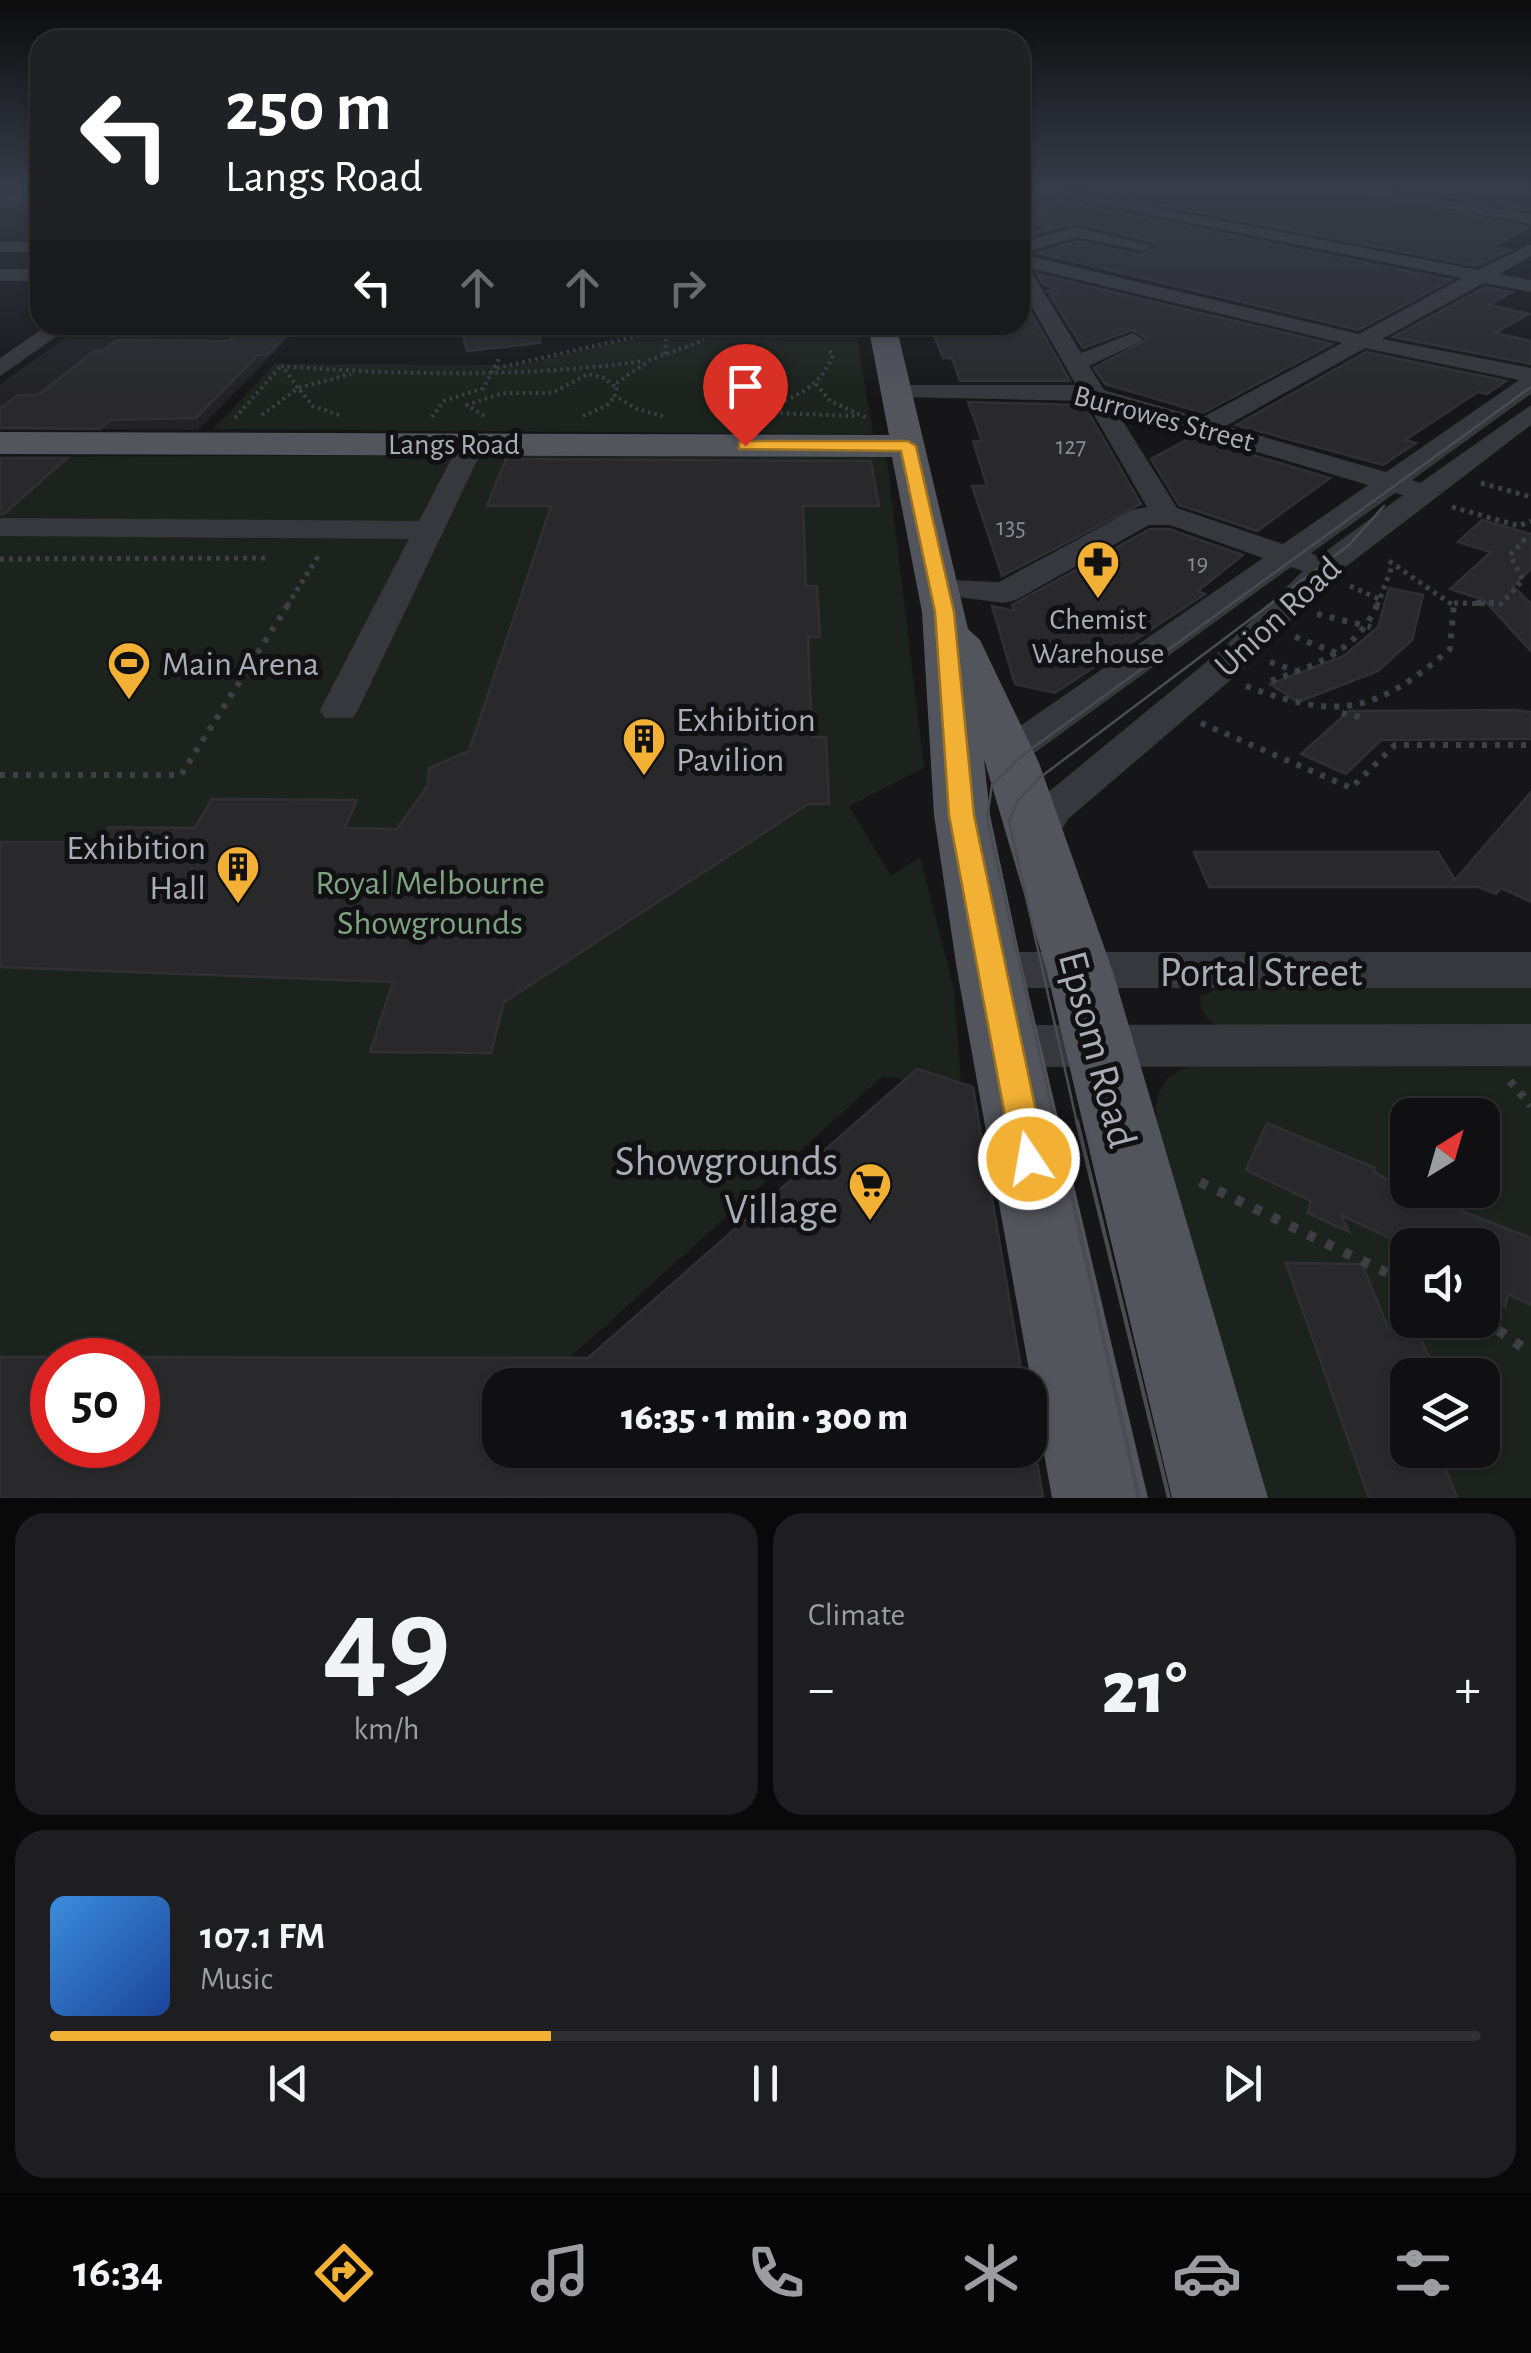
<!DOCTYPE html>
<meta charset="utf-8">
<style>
body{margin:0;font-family:"Alegreya Sans",sans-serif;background:#1e1e20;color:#f1f3f6;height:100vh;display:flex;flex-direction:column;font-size:38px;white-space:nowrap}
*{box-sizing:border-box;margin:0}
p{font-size:32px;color:#9c9d9f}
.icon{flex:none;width:55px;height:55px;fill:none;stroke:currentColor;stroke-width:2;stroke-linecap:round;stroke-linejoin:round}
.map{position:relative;height:1498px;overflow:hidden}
.side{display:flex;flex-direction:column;gap:15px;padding:15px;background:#09090a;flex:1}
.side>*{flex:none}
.guide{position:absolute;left:30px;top:30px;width:1000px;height:305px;border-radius:30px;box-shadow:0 2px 8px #0004,0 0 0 2px #303032;background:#202124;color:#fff;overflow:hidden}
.needle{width:65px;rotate:37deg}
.controls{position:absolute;left:1390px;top:1098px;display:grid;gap:20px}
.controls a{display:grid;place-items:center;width:110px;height:110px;border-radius:20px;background:#101012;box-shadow:0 2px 8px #0004,0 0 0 2px #303032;font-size:50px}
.speed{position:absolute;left:30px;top:1338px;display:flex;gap:20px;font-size:50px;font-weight:700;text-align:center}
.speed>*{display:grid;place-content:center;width:130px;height:130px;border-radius:50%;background:#101012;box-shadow:0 2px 8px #0004,0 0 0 2px #303032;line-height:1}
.speed .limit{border:15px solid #d22;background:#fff;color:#111}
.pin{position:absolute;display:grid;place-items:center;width:85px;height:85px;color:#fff;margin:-102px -42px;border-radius:50% 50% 50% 0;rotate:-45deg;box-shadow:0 0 10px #0007}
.pin .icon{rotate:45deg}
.me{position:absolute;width:110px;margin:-55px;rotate:348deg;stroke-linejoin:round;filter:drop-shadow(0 0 8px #0008)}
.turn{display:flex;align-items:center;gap:35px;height:210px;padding:0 30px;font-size:45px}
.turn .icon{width:130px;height:130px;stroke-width:2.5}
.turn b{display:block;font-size:70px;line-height:85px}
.lanes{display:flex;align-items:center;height:95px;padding:0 30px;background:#0003;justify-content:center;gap:50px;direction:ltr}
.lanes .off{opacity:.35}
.big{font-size:75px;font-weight:800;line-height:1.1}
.side .card{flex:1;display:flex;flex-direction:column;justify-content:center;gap:15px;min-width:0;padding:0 35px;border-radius:30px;background:#1e1e20}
.side .dial{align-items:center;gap:0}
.dial b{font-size:130px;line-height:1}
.song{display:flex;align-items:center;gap:30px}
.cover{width:120px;height:120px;border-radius:15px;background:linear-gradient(135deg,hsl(210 70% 55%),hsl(220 70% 35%))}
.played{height:10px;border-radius:5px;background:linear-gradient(90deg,#f2b134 35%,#303032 35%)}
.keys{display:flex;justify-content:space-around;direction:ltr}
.heat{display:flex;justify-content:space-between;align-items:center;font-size:55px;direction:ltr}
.side .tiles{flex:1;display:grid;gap:15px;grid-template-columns:1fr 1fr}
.card:last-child{grid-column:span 2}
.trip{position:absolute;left:482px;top:1368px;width:565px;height:100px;border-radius:30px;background:#101012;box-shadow:0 2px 8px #0004,0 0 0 2px #303032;font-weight:800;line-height:100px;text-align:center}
.dock{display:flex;height:160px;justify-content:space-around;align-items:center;background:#060607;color:#9c9d9f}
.dock .icon{width:70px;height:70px}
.dock .selected{color:#f2b134}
.dock b{font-size:45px;color:#f1f3f6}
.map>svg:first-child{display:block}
.built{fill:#222225}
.green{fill:#1c231d;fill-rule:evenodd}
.building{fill:#29292c;stroke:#303034;stroke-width:2.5}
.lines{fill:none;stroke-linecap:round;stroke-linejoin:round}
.path-far4{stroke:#3d3f44;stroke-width:4;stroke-dasharray:2.5 4;stroke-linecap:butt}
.path-far3{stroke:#3d3f44;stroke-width:5;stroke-dasharray:4 5;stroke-linecap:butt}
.path-far2{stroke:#3d3f44;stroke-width:6;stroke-dasharray:5 8;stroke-linecap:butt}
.path-far1{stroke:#3d3f44;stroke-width:8;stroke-dasharray:6 9;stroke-linecap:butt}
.path{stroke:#3d3f44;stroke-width:10;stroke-dasharray:8 12;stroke-linecap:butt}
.minor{fill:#37383d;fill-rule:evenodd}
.major{fill:#53555c;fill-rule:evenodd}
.tram-far1{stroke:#4a4c52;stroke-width:2.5}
.tram{stroke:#4a4c52;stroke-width:4}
.route{fill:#f2b134;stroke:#9d7322;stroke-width:2.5}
.labels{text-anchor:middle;stroke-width:10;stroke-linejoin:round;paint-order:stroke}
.far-number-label{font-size:25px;fill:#888b94}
.far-street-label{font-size:30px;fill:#a8adb8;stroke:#111113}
.far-poi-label{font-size:30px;fill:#a8adb8;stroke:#111113}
.street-label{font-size:35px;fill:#a8adb8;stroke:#111113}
.poi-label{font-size:35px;fill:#a8adb8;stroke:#111113;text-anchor:start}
.park-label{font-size:35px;fill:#7fa381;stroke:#111113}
.near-street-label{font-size:42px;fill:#a8adb8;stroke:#111113}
.near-poi-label{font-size:42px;fill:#a8adb8;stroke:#111113;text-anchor:end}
</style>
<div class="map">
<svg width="1531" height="1498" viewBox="0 0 1531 1498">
<rect width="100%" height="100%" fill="#161618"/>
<polygon class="built" points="84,325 301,325 198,430 0,428 0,384"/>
<g class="green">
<polygon points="687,325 729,331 856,332 873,434 213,429 275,364 519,365"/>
<polygon points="166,326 239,326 225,340 150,339"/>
<polygon points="886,453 924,768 849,806 891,876 920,857 954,989 961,1084 882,1077 565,1362 0,1363 0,457"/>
<path d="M1531,981V1029L1221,1028C1207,1020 1200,1014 1200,997L1224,985Z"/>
<path d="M1531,1061V1498H1259L1157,1140C1154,1092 1156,1072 1207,1062ZM1408,1115H1482V1190H1408ZM1408,1245H1482V1320H1408ZM1408,1375H1482V1450H1408Z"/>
</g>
<g class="building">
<polygon points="1094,189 1337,189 1528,227 1492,247 1510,250 1477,266 1086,191"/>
<polygon points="1398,189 1528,189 1500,201 1531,206 1531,210"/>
<polygon points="1058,200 1451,280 1358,330 1038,253 1077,241 1142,255 1156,247 1153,242 1077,223 1022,237 1051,227 1024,221 1045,212 1028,209"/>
<polygon points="1037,274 1332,344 1203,413 1105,384 1094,368 1148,339 1132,330 1083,348 1050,295 1056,293 1048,291 1056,288 1044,285"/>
<polygon points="1485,287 1512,292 1489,305 1529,314 1495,333 1531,341 1531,364 1393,337"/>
<polygon points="1026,304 1070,381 960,381 952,358 943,358 930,325 1020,325 1020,307"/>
<polygon points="460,325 539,325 540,343 467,351"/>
<polygon points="244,326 295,326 267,355 258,355 196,418 110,420 100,429 0,428 0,408 18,395 38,395 94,351 103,351 117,340 229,341"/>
<polygon points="1366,352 1506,381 1487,394 1478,392 1405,440 1416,443 1383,465 1236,425"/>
<polygon points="968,402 1084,405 1141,504 1002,576 972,486 987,486 973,441 982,441"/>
<polygon points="1192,437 1330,478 1257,531 1179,505 1151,459"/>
<polygon points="0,458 67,458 4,514 0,514"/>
<polygon points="506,459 871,461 879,506 803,506 806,586 817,586 820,637 808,637 812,737 826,737 829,804 808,804 504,1002 491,1053 370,1052 393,982 0,967 0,842 99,842 109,827 195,828 212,799 357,800 345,828 397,829 428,785 429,768 469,751 551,506 487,506"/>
<polygon points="1482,520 1531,534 1531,569 1513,586 1531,604 1531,651 1484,600 1450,589 1491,552 1458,542"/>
<polygon points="1150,529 1169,529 1243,555 1198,591 1205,594 1055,693 1015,684 992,606 1014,611 1012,605"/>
<polygon points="1389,588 1423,595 1412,640 1378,671 1298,702 1270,684 1344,656 1378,627"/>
<polygon points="1515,710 1531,712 1531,739 1381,740 1346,774 1301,754 1349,711"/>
<polygon points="1531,792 1531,902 1501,888 1496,894 1479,887 1209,887 1194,852 1438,852 1455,880"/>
<polygon points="917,1069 973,1087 1024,1385 500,1385 500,1450 1035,1450 1043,1497 0,1498 0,1357 52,1357 52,1445 138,1445 138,1357 588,1358"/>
<polygon points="1267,1123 1375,1168 1374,1172 1408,1190 1531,1238 1531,1305 1508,1294 1505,1307 1482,1296 1482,1245 1404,1245 1341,1215 1349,1232 1308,1213 1311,1201 1246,1170"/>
<polygon points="1286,1263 1362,1264 1389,1330 1417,1330 1430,1360 1408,1360 1408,1450 1438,1450 1457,1498 1369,1498"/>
</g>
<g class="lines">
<g class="path-far4">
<polyline points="680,325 695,335"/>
<polyline points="665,354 666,339"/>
<path d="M281,366C403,375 523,378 644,361"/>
<polyline points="497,368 673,328"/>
<polyline points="816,384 830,401 867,418"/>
<polyline points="482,390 500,357"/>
<polyline points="748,412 855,416"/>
<polyline points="262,415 298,388 283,367"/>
<polyline points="339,415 313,406 298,388 351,374"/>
<path d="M715,415C759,410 817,402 833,354L826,348"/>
<polyline points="484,416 467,405 503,393 552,393 588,374 605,378 616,388"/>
<polyline points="583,416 606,406 615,396"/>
<polyline points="663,416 637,409 615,396 618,382 650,360 704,340"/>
<polyline points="432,417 444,401 481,389"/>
<polyline points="235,418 281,366"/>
</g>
<g class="path-far3">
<polyline points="1481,483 1531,497"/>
<polyline points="1452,507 1519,526 1531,521"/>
<polyline points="0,559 269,558"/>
<polyline points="1389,561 1454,606"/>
<polyline points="1350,586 1381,600"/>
<polyline points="1454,603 1501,604 1523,580 1510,555 1527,537"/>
<polyline points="287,606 317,558 311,558"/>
<polyline points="1377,606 1393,564"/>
</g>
<g class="path-far2">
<polyline points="1476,603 1501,603"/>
<polyline points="1317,614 1371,627"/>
<polyline points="1295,637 1339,654"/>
<polyline points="1270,662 1296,671"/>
<path d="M1271,681C1317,664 1357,652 1378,603"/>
<path d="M1246,686C1338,721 1376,713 1450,649L1454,603"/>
<polyline points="1342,713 1364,718"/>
<polyline points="1201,723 1351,788 1395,745 1531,745"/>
<polyline points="0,775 181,775 289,603"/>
</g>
<polyline class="path-far1" points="1510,1081 1531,1106"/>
<g class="path">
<polyline points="1200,1182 1408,1283"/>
<polyline points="1482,1319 1531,1353"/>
</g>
<g class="minor">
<path d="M1025,189H1056L1478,270L1531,244V256L1499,274L1531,280V292L1484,283L1382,339L1531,368V394L1412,480L1420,483L1531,405V425L1335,575L1247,666L1068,819L1053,845L1038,849L1023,845L1016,835L1035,803L1221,650L1303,571L1291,567L1022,762L1008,765L994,762L988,753L994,744L1263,558L1170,525H1149L1016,600L1004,603L927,593L923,586L927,579L999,582L1132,510L1147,507L1086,401L897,397L888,395L885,390L888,385H1076L1020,286V243L1076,227L1152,246L1143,251L1077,237L1020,254L1359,334L1462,278ZM1029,268L1342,343L1201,418L1104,390L1089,366L1144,340L1133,333L1081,353ZM1365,348L1519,380L1386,472L1226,426ZM1116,410L1368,485L1283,544L1177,508ZM1395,493L1403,495L1318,557L1311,553Z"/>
<polygon points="1341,189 1376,189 1531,214 1531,224"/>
<polygon points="40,190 40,200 0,208 0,198"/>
<rect x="0" y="242" width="40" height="10"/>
<rect x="0" y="269" width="40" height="12"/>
<polygon points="48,325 73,325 0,376 0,358"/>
<polygon points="709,325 892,325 893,326 882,332 720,331"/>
<polygon points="472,436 485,444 358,710 353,718 325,718 320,710 409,539 0,536 0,518 419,521 459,444"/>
<polygon points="990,952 1531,952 1531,988 990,988 972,983 965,970 972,957"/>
<polygon points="1531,1024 1531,1066 1006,1067 987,1061 980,1046 987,1031 1006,1025"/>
</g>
<polygon class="major" points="868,325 896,325 968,629 980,640 1039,763 1113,972 1268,1498 1172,1498 1047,972 984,759 990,815 1023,970 1148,1498 1052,1498 957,970 934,815 922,612 892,457 0,454 0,432 889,435"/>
<g class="tram-far1">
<polyline points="1055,1123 987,818 992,785 1020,757 1531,387"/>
<polyline points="1077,1123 1009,821 1018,800 1038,779 1349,545 1384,506"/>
</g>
<g class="tram">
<polyline points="1055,1121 1139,1498"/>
<polyline points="1077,1121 1169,1498"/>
</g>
</g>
<linearGradient id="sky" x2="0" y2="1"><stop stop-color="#0c0c0d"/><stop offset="0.47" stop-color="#363c48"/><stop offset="1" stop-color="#363c48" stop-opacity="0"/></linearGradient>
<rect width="1531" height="398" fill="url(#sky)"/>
<polygon class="route" points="745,441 908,441 916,446 954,612 974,815 1046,1159 1041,1169 1029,1173 1018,1169 1013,1159 949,815 935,612 901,451 739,449 739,442"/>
<defs>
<g id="pharmacy-pin" transform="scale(2.25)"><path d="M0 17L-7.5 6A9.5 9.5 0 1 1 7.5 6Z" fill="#f2b134" stroke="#111113"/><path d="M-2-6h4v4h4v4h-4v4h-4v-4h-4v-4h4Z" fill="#111"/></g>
<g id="stadium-pin" transform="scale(2.25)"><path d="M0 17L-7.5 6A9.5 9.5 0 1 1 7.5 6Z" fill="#f2b134" stroke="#111113"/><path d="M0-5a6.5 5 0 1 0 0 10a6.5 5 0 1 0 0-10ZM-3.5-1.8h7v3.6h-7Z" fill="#111"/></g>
<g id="building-pin" transform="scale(2.25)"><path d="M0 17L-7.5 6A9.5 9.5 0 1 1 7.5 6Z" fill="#f2b134" stroke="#111113"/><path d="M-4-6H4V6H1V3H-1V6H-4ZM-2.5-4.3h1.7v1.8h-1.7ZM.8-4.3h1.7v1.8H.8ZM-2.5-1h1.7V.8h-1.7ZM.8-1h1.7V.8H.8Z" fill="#111"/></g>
<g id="supermarket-pin" transform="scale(2.25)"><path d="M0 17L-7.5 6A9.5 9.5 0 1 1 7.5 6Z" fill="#f2b134" stroke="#111113"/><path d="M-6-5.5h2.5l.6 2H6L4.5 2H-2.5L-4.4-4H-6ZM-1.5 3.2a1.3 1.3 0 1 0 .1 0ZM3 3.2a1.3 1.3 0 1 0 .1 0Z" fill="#111"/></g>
</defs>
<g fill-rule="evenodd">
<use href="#pharmacy-pin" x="1098" y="562"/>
<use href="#stadium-pin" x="129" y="663"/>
<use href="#building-pin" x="644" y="739"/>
<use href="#building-pin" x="238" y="867"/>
<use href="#supermarket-pin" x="870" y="1184"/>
</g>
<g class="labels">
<g class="far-number-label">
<text x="1071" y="454">127</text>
<text x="1011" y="535">135</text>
<text x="1198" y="571">19</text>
</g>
<g class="far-street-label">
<text transform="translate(1164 418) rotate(15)" y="10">Burrowes Street</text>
<text x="454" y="454">Langs Road</text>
</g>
<g class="far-poi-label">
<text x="1098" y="629">Chemist<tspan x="1098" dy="34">Warehouse</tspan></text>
</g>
<g class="street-label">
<text transform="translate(1277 616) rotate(-43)" y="12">Union Road</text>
</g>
<g class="poi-label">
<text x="162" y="675">Main Arena</text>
<text x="676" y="731">Exhibition<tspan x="676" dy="40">Pavilion</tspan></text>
<text x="206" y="859" text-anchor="end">Exhibition<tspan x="206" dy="40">Hall</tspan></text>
</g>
<g class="park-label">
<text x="430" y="894">Royal Melbourne<tspan x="430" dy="40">Showgrounds</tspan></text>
</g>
<g class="near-street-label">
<text x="1261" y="986">Portal Street</text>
<text transform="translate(1099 1049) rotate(75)" y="15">Epsom Road</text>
</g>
<g class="near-poi-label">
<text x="838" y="1175">Showgrounds<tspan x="838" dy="48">Village</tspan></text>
</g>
</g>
</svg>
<div class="controls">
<a><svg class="needle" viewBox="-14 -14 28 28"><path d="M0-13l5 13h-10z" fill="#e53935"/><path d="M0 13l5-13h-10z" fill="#9c9d9f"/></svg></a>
<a><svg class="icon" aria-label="sound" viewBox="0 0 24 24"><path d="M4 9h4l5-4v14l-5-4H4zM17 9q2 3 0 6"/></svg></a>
<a><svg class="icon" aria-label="layers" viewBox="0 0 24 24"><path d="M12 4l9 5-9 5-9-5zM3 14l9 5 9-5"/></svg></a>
</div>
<div class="speed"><div class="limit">50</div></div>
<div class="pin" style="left:745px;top:446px;background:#d93025"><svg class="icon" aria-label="arrive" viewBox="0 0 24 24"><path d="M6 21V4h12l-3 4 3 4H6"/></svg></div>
<svg class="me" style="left:1029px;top:1159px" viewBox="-20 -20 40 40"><circle r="17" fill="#f2b134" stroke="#fff" stroke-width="3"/><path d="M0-11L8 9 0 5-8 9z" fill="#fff"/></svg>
<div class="trip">16:35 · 1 min · 300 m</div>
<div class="guide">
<div class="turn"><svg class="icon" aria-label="left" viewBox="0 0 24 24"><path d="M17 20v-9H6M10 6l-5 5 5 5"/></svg><div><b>250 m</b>Langs Road</div></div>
<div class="lanes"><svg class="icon" aria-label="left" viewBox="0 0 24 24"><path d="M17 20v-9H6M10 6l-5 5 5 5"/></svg><svg class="icon off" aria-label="ahead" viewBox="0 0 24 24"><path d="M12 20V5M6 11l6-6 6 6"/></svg><svg class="icon off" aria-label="ahead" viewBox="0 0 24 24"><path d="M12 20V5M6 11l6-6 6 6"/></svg><svg class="icon off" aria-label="right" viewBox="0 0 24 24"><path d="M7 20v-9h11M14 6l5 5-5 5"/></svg></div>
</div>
</div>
<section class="side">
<div class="tiles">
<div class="card dial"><b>49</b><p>km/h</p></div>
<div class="card"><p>Climate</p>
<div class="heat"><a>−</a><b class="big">21°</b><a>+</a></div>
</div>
<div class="card">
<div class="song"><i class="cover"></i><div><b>107.1 FM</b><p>Music</p></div></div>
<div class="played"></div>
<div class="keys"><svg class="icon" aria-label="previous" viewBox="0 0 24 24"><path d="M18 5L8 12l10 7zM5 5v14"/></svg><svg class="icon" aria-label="pause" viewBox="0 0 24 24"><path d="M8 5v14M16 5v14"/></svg><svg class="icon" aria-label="next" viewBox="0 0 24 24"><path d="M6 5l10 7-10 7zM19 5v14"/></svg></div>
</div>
</div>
</section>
<nav class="dock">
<b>16:34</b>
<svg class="icon selected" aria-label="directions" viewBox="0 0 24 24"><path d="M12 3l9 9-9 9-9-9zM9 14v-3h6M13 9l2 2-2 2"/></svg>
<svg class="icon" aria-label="music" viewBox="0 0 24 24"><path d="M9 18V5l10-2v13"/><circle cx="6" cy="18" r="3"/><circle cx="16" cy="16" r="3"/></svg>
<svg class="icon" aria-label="phone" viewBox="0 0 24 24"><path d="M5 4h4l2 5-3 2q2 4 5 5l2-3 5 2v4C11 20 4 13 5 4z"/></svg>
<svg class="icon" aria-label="climate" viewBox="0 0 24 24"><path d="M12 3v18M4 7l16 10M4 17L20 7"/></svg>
<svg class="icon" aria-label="car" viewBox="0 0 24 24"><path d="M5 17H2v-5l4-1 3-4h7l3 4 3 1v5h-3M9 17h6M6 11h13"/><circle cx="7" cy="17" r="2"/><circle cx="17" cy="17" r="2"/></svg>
<svg class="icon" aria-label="filters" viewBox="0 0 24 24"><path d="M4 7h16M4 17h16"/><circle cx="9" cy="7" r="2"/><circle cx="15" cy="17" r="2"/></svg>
</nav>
